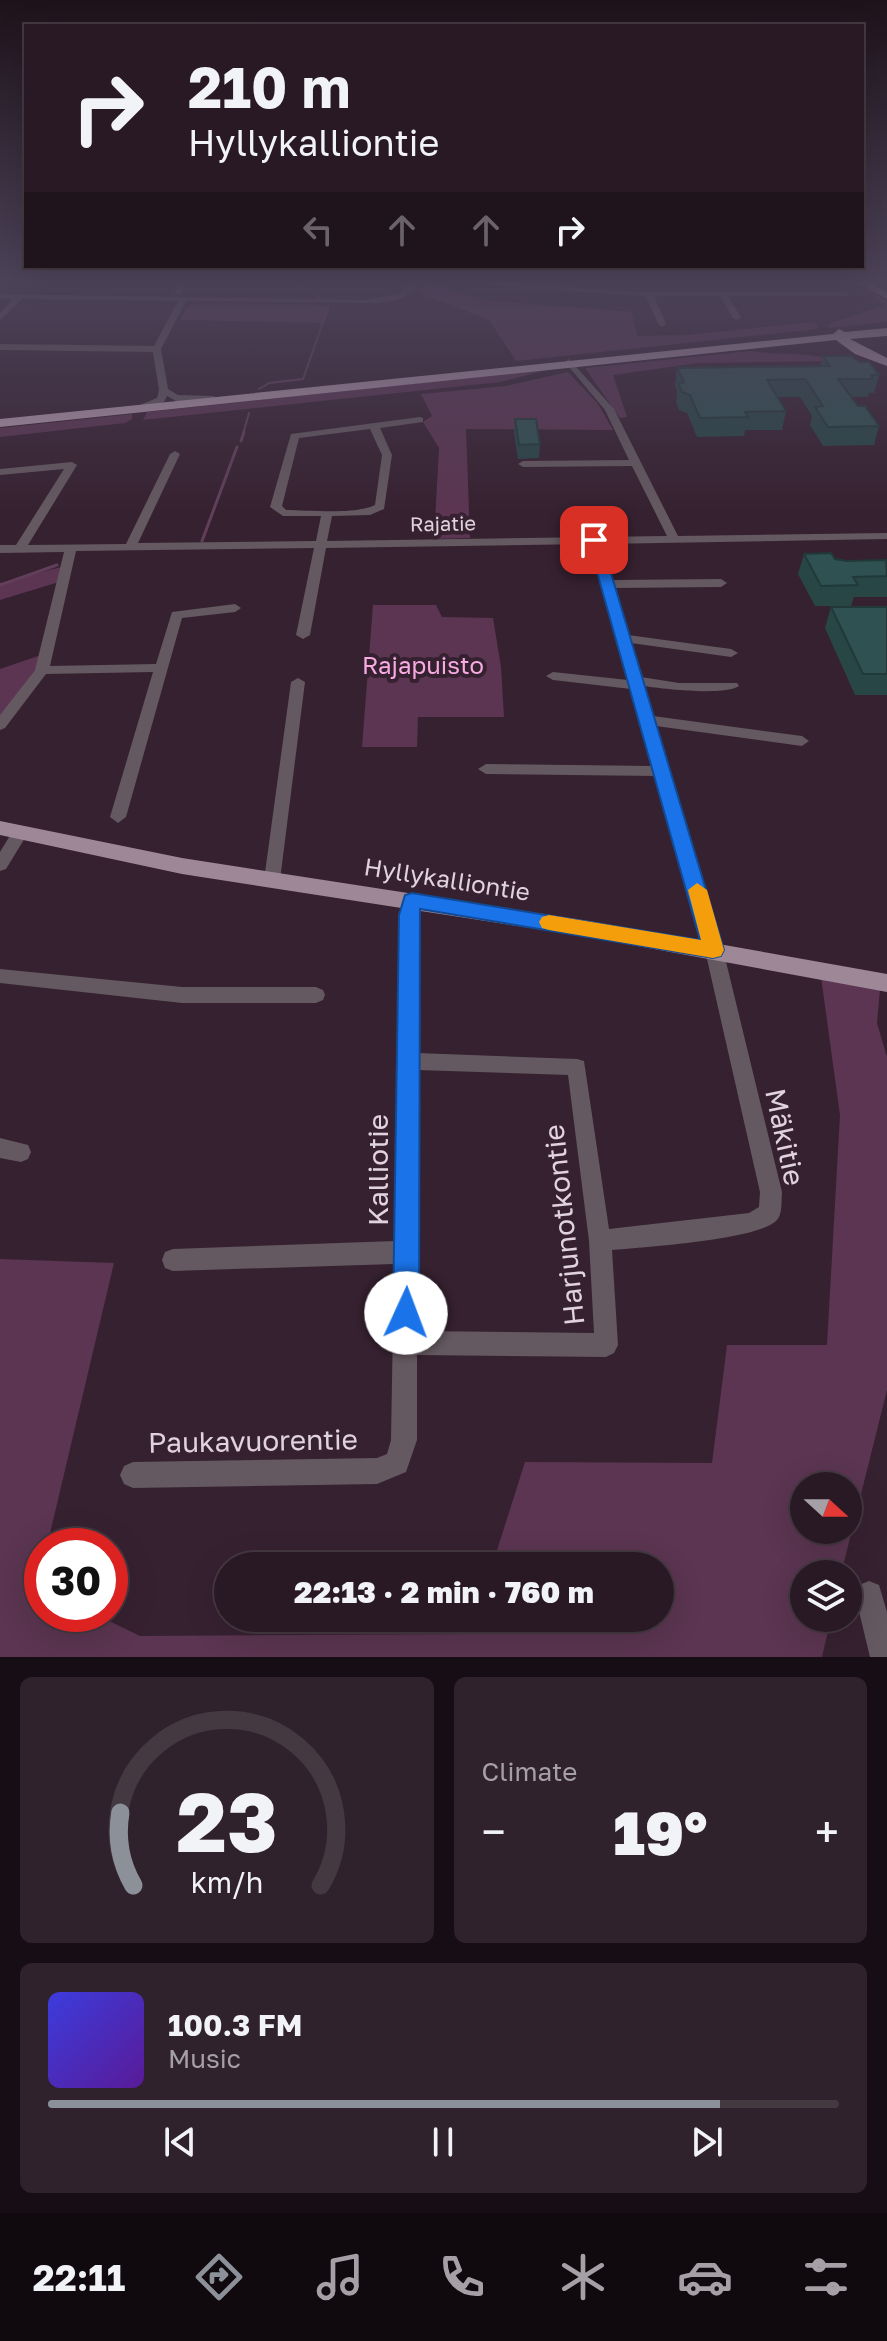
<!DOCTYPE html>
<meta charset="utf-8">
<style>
body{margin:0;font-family:"Golos Text",sans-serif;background:#30222c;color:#f1f3f6;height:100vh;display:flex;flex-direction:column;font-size:30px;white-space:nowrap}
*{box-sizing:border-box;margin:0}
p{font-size:26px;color:#a5a0a6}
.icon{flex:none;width:44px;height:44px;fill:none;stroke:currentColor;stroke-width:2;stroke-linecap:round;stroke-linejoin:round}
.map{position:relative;height:1657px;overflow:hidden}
.drawer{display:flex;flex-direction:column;gap:20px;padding:20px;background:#160e14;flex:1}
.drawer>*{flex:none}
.top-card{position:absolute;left:24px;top:24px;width:840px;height:244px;border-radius:0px;box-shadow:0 8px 32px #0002,0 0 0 2px #443841;background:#281924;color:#f1f3f6;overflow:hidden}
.needle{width:52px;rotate:111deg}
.tools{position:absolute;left:790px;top:1472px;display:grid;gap:16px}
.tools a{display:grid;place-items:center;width:72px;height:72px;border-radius:50%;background:#281924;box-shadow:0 8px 32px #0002,0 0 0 2px #443841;font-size:40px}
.speed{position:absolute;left:24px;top:1528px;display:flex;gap:16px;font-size:40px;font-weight:700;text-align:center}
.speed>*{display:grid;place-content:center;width:104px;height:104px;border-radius:50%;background:#281924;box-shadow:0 8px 32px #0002,0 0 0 2px #443841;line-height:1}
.speed .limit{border:12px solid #d22;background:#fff;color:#111}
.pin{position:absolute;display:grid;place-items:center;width:68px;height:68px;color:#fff;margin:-34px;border-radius:16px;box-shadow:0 4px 12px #0006}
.me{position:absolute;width:88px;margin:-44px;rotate:2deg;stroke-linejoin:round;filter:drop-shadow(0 0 6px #0008)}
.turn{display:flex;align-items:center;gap:28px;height:168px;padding:0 32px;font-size:36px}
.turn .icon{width:104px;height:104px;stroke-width:2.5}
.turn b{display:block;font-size:56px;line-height:68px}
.lanes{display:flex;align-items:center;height:76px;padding:0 32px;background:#0003;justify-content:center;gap:40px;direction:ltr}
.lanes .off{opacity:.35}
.big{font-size:60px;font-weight:800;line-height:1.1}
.drawer .widget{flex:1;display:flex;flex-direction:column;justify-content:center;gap:12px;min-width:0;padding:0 28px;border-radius:12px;background:#30222c}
.drawer .dial{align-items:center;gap:0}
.dial svg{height:208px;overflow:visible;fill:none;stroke:#443841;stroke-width:7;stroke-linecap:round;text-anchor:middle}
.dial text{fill:#f1f3f6;stroke:none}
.song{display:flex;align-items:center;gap:24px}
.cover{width:96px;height:96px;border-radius:12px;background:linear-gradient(135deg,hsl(240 70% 55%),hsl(270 70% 35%))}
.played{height:8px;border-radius:4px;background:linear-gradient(90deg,#8c9099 85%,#443841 85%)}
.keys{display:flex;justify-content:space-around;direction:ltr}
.heat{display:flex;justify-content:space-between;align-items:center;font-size:44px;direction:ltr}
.drawer .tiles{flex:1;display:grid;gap:20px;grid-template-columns:1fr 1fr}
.widget:last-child{grid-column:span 2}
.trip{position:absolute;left:214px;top:1552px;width:460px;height:80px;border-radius:40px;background:#281924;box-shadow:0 8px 32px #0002,0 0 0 2px #443841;font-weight:800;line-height:80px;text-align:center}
.menu{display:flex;height:128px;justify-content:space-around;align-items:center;background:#100a0e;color:#a5a0a6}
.menu .icon{width:56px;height:56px}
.menu .selected{color:#8c9099}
.menu b{font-size:36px;color:#f1f3f6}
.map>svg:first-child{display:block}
.green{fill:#5b3551;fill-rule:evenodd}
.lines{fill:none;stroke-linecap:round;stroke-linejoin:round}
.stream-far1{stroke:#613f5a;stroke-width:2}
.stream{stroke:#613f5a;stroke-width:3}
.minor{fill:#645960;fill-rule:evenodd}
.major{fill:#9e8897;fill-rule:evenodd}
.highway{fill:#b59aad;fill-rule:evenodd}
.wall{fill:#284646}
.building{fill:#2f5151;stroke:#213939;stroke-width:2}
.route{fill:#1a73e8;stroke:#114b97;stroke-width:2}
.slow{fill:#f59e0b}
.labels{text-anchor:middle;stroke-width:8;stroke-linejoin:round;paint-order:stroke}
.far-street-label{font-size:20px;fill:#e1d3dd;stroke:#362130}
.park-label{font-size:24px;fill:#f8abe3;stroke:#362130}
.street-label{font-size:24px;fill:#e1d3dd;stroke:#362130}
.near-street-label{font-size:28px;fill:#e1d3dd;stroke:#362130}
</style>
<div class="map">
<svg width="887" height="1657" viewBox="0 0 887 1657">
<rect width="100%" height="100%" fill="#362130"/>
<g class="green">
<polygon points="427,281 478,300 631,312 638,336 687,335 812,322 818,325 817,329 516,361 489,320 420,293"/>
<polygon points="869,290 887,301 887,322 829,328 828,325 834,322 884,306 867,291"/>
<polygon points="190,304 203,303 330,305 325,323 180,320"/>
<path d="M751,351C780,356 808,351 837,361L698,363L613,375L627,417L620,418L585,368Z"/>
<polygon points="551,369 500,382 143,420 147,412"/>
<polygon points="568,372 598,404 613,430 466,429 470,538 434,539 439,448 423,422 432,416 421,394 506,386"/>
<polygon points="132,414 132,419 125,423 0,437 0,428"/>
<polygon points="61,567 59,582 0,600 0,583"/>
<polygon points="373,605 436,605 442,617 493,618 501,667 504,717 418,717 417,747 362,747"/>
<polygon points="41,655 38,666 0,717 0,669"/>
<path d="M821,977L880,989L877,1023L887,1057V1390L841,1574H804V1618H831L822,1657H0V1259L114,1263L47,1546H42L38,1586L42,1588V1614H95L140,1636L470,1634L475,1618H660V1566H492L525,1462L712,1463L727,1345H827L840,1115ZM804,1486H848V1530H804Z"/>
</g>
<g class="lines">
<g class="stream-far1">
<polyline points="304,280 301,287 320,298"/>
<polyline points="259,389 269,383 303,379 329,305"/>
<polyline points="243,434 249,413"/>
</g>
<g class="stream">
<polyline points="241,441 244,432"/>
<polyline points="202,541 237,447"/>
<polyline points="0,585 57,565"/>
</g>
<g class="minor">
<polygon points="181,280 189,280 180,295 174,295"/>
<path d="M412,280H420C412,297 397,301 379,303L186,301L161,349L168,389L178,395L214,396L216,398L211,401H176L167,396L164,402L137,410V406L157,398L159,390L153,352L0,350V344L154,346L178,301L22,299L0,320V313L13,299L0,298V294L364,300L399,294Z"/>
<polygon points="476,280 626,292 847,292 851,294 847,296 728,296 741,318 737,320 733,318 720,296 654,296 666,324 662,327 658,324 646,296 496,286"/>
<path d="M569,359L614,409L678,536L887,533V539L601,544L612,580L721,579L727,583L721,587L614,588L628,635L731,649L738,653L731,657L631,643L641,677L679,683H737L739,686C725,696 663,689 644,686L653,716L802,736L809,741L802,746L656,726L720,937L782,1192C781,1201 783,1215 776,1221C755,1240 645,1247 612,1250L618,1345L614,1353L606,1357L417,1355V1440L406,1472L377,1484L133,1488L124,1484L120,1475L124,1466L133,1462L377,1458L387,1454L391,1440L394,1264L173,1271L165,1268L162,1260L165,1252L173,1249L395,1241L400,915L406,895H418L421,900L418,915L417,1053L577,1059L584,1061L609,1229L749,1213L759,1207L760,1192L702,937L656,776L486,774L478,769L486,764L653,766L631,689L553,680L546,676L553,672L628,680L589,544L326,548L310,635L303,639L296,635L314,548L76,551L50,666L156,664L172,612L235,604L241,608L235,612L182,618L126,817L118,823L110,817L153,672L46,674L5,728L0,730V715L35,670L64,552L0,553V545H16L64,469L0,475V469L72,462L77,465L28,545L126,544L170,454L175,451L180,454L138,543L316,541L321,516H283L270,507L291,434L420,417L423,418V422L380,428L392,455L384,509L370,515L332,516L327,541L667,536L632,466L523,467L518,464L523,461L629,460L605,410L565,362ZM370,429L382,455L375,505C355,515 309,510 286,510L282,506L299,438ZM417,1070L568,1075L589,1241L594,1333L417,1331V1257L419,1252L417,1247Z"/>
<polygon points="298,678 305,682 280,880 278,884 266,884 264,880 291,682"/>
<polygon points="20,827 28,833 6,869 0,871 0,852 14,829"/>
<polygon points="0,969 182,987 316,987 323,990 325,995 323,1000 316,1003 182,1003 0,983"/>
<polygon points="0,1138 28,1145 31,1152 28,1159 21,1162 0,1158"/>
<polygon points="869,1581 879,1585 887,1612 887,1657 870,1657 855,1595 859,1585"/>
</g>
<polygon class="major" points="0,821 182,858 589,921 887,974 887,992 589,937 182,874 0,835"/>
<g class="highway">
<polygon points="853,280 866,280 887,292 887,299"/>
<polygon points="887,328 887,336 850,339 887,358 887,366 855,354 836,340 0,427 0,419 833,334 839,329 845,332"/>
</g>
</g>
<g class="wall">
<polygon points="823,356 879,375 874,393 869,393 868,397 851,397 858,406 879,426 874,445 823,446 810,425 812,416 800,397 778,397 786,411 782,430 745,430 744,436 697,437 687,413 679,410 676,402 677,392 675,385 677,368 820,366"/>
<polygon points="515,419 540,444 539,458 518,459 514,433"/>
<polygon points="804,554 847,561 887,561 887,597 854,597 851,606 815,606 798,574"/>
<polygon points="831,607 887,607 887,695 855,695 825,628"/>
</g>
<g class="building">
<polygon points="823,356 851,356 860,362 869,362 879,375 871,375 873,379 838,379 858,406 865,406 879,426 828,427 815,407 823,406 805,379 767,380 786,411 745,412 748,417 700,418 690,395 682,392 678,384 684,382 677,368 830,366"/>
<polygon points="515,419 536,419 540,444 519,445"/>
<polygon points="831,553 835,559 847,561 886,560 887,576 853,577 858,585 821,586 804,554"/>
<polygon points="831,607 887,607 887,674 863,674"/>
</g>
<linearGradient id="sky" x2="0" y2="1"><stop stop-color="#1e121a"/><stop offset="0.55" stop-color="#4c4359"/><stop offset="1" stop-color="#4c4359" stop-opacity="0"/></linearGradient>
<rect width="887" height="512" fill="url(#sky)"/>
<polygon class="route" points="594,536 601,540 724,950 721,956 713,958 420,909 419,1313 415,1322 406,1326 396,1322 393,1313 399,915 405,895 412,893 700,940 588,540"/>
<polygon class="slow" points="697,883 707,890 724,950 721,956 713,958 549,930 542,928 539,922 542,917 549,915 701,940 688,890"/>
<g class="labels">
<g class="far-street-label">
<text transform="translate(443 524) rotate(-1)" y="7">Rajatie</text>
</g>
<g class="park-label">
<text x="423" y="674">Rajapuisto</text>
</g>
<g class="street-label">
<text transform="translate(447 880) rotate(9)" y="8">Hyllykalliontie</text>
</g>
<g class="near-street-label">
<text transform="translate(785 1137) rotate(78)" y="10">Mäkitie</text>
<text transform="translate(378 1170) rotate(-90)" y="10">Kalliotie</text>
<text transform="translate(564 1225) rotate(-96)" y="10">Harjunotkontie</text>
<text transform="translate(253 1441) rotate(-1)" y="10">Paukavuorentie</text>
</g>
</g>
</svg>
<div class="tools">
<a><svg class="needle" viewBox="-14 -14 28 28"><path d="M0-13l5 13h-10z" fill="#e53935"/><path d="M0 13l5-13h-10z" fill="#a5a0a6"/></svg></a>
<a><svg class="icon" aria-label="layers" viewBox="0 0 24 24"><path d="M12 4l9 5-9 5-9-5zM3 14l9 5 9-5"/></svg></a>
</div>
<div class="speed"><div class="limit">30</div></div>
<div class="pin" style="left:594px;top:540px;background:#d93025"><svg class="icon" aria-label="arrive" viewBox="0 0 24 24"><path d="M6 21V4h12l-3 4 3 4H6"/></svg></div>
<svg class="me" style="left:406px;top:1313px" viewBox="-20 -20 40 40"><circle r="19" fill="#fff"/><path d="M0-13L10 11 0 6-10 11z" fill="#1a73e8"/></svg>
<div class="trip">22:13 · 2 min · 760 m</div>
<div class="top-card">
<div class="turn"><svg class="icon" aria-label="right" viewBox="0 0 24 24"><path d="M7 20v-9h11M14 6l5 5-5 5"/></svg><div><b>210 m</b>Hyllykalliontie</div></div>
<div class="lanes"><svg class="icon off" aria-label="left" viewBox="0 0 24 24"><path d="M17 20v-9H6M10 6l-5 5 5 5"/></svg><svg class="icon off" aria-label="ahead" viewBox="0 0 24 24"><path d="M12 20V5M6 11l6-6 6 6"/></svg><svg class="icon off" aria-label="ahead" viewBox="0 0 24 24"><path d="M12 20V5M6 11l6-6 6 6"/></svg><svg class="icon" aria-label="right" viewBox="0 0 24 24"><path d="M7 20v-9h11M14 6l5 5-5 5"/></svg></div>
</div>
</div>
<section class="drawer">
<div class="tiles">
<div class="widget dial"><svg viewBox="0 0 100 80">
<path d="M14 69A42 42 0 1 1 86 69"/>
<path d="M14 69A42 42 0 0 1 9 41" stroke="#8c9099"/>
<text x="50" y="56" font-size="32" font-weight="700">23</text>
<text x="50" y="72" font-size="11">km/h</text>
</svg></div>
<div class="widget"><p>Climate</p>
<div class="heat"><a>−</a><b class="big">19°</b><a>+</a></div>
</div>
<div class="widget">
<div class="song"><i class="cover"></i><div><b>100.3 FM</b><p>Music</p></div></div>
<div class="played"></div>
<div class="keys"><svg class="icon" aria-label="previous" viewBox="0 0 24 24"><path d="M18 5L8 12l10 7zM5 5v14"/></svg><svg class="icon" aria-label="pause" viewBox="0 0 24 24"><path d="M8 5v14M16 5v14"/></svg><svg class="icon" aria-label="next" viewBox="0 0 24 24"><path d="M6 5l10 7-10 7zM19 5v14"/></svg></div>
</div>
</div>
</section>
<nav class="menu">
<b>22:11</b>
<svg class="icon selected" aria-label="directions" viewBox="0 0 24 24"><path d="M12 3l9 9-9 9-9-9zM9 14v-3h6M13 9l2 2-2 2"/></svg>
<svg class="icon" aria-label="music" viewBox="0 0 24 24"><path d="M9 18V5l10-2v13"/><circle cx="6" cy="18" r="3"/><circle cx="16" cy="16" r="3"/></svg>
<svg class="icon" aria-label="phone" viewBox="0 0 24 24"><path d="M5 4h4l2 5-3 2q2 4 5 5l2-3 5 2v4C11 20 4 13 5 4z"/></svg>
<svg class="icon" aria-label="climate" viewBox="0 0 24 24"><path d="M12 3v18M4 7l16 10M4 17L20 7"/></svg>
<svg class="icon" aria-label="car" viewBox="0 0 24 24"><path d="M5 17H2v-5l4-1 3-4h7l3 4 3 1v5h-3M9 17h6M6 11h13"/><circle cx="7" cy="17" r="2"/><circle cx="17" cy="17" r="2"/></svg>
<svg class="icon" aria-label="filters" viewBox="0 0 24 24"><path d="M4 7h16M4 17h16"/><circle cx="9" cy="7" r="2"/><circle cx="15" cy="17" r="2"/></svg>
</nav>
